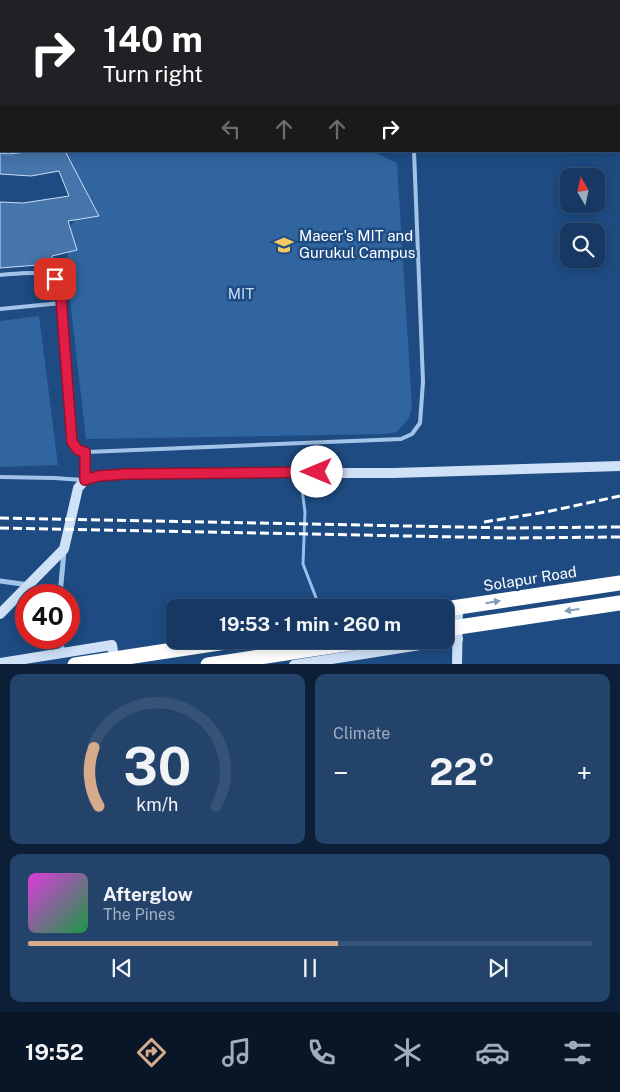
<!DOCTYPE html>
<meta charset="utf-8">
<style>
body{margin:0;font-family:"Public Sans",sans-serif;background:#23436b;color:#f1f3f6;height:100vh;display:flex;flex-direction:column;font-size:19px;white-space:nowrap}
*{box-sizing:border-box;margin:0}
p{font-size:16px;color:#9eacbe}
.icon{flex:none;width:28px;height:28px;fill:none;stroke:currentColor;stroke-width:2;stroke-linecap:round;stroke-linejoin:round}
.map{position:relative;height:664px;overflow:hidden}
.side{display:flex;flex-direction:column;gap:10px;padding:10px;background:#0c1f36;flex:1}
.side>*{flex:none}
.banner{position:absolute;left:0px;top:0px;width:620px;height:152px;box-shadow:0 2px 12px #0003,0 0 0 1px #355277;background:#202124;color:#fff;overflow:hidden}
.needle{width:32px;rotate:351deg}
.tools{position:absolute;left:560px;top:168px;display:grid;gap:10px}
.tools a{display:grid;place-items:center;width:45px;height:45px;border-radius:10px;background:#163862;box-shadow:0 2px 12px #0003,0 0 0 1px #355277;font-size:25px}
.speed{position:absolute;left:15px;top:584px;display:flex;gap:10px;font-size:25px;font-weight:700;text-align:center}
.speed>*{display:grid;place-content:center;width:65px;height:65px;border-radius:50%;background:#163862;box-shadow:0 2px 12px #0003,0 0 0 1px #355277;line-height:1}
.speed .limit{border:8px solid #d22;background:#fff;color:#111}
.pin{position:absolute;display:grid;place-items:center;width:42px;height:42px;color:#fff;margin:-21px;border-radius:10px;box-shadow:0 2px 8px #0006}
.me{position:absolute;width:55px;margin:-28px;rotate:270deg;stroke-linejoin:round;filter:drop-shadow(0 0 4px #0008)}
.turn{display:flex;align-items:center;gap:18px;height:105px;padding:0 20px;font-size:22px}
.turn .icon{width:65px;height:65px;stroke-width:2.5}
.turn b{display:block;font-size:35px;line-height:42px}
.lanes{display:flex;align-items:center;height:48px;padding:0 20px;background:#0003;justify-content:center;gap:25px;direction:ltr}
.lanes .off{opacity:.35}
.big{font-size:38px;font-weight:700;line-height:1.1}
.side .card{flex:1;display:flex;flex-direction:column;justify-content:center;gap:8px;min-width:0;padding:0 18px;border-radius:10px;background:#23436b}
.side .dial{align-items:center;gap:0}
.dial svg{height:130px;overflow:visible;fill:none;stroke:#355277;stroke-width:7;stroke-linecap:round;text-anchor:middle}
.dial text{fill:#f1f3f6;stroke:none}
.song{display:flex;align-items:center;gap:15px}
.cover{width:60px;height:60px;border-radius:8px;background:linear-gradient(135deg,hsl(300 70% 55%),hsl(140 70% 35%))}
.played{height:5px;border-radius:2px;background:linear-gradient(90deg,#d6ab8b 55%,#355277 55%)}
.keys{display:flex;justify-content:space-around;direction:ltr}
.heat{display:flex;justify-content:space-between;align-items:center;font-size:28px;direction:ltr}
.side .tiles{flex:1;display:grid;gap:10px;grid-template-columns:1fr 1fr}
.card:last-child{grid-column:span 2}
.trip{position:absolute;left:166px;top:599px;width:288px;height:50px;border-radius:10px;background:#163862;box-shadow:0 2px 12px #0003,0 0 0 1px #355277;font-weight:700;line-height:50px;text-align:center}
.tab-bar{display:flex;height:80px;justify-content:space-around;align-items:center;background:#091627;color:#9eacbe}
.tab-bar .icon{width:35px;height:35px}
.tab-bar .selected{color:#d6ab8b}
.tab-bar b{font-size:22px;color:#f1f3f6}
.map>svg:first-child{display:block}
.green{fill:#3165a0}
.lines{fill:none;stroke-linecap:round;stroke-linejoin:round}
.stream{stroke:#96bfeb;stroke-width:3}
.building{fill:#4675ab;stroke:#c7def7}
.lane{stroke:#a3c4e9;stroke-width:4}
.street{stroke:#a3c4e9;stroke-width:5}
.secondary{stroke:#cee1f7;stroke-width:10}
.highway{stroke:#fff;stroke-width:15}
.rail{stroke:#fff;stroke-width:3;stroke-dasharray:9 4;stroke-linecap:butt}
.highway-bridge{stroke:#fff;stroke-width:15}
.oneway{fill:#839cba}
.route-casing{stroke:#92132f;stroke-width:12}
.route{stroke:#e11d48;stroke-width:9}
.labels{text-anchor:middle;stroke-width:5;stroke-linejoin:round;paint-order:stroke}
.poi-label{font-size:15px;fill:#fff;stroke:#1e4b82;text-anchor:start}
.park-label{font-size:15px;fill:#c7def7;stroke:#1e4b82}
.street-label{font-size:15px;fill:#fff;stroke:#1e4b82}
</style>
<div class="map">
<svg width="620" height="665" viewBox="0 0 620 665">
<rect width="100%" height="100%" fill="#1e4b82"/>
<g class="green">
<polygon points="55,151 371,151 397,163 412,407 409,418 397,432 385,434 86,439 67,274 68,231 83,207"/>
<polygon points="39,316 58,465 0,467 0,321"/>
</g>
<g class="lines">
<polyline class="stream" points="301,482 305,512 303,564 320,608"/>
</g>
<polygon class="building" points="38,151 65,151 99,216 68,221 77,250 52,256 51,264 0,268 0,202 23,203 69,196 59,171 31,176 0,174 0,153 8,154"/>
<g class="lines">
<g class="lane">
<polyline points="404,0 404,1"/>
<polyline points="555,0 555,1"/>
<polyline points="619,8 620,8"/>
<polyline points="619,90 620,91"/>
<path d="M0,275C19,274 47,267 60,285L72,442L78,450L87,452L401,439L412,434L420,423L423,382L414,151"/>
<polyline points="0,309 61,303"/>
<polyline points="0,477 54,478 83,480"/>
</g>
<g class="street">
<polyline points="85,479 85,452"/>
<polyline points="0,581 29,585"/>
<polyline points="60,595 64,551"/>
<polyline points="60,638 63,653"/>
</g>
<g class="secondary">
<polyline points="0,614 64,549 78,488 85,480 97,476 126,474 213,473 394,473 620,466"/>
<polyline points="0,663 112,645 115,663"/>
<polyline points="294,665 458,639"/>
<polyline points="457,665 458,607"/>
</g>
<g class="highway">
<polyline points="445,609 620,583"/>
<polyline points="445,629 620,603"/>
<polyline points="208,665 371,640"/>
</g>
<g class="rail">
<polyline points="0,518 511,528 620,527"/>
<polyline points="484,522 546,512 620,496"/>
<polyline points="0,528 511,538 620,537"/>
</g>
<polyline class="highway-bridge" points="75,665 239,640"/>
</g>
<defs><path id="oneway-solid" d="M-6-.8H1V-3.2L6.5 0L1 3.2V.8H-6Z" transform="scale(1.25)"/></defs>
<g class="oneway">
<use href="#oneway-solid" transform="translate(493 602) rotate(-9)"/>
<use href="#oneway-solid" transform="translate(572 610) rotate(172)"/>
</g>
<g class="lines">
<g class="route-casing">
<polyline id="route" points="55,279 60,285 72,442 78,450 85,452 85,480 98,476 126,474 317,472"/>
</g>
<use href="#route" class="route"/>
</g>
<defs>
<g id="school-bare" transform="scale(1.5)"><path d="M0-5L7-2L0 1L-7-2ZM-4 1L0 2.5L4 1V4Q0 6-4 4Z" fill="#f8ca62" stroke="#1e4b82" stroke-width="2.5" paint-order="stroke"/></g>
</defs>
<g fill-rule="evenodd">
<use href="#school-bare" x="284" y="245"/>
</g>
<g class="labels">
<g class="poi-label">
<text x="299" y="241">Maeer's MIT and<tspan x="299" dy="17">Gurukul Campus</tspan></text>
</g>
<g class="park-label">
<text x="241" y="299">MIT</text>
</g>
<g class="street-label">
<text transform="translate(530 579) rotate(-9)" y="5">Solapur Road</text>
</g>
</g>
</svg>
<div class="tools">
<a><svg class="needle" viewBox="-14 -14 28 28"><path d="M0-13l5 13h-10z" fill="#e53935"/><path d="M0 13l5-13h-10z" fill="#9eacbe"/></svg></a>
<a><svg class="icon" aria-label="search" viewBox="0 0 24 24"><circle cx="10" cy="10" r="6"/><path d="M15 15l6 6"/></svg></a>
</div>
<div class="speed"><div class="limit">40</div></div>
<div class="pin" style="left:55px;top:279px;background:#d93025"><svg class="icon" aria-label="arrive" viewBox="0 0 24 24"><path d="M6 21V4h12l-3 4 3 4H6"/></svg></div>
<svg class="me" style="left:317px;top:472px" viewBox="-20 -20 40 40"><circle r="19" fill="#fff"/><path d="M0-13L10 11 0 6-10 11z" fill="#e11d48"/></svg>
<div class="trip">19:53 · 1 min · 260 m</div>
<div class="banner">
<div class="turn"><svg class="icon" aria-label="right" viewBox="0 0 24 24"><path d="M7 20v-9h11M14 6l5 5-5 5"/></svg><div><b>140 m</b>Turn right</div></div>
<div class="lanes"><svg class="icon off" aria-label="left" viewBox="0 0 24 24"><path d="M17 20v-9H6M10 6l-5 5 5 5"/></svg><svg class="icon off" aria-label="ahead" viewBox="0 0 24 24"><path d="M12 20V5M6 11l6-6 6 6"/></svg><svg class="icon off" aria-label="ahead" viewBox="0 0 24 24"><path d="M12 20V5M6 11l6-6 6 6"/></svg><svg class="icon" aria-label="right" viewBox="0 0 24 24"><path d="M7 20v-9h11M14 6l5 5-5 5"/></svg></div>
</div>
</div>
<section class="side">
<div class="tiles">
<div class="card dial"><svg viewBox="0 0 100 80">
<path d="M14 69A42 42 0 1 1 86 69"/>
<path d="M14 69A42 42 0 0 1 11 33" stroke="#d6ab8b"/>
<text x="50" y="56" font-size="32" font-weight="700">30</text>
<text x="50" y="72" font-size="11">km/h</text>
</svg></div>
<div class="card"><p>Climate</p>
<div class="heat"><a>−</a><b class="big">22°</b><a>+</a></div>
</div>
<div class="card">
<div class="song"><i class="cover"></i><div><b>Afterglow</b><p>The Pines</p></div></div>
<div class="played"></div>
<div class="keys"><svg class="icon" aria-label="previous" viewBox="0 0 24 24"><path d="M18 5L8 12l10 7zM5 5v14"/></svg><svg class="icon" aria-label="pause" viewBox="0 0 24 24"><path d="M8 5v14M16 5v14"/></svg><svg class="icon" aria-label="next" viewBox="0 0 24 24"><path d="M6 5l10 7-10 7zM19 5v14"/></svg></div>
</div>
</div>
</section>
<nav class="tab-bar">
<b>19:52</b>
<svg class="icon selected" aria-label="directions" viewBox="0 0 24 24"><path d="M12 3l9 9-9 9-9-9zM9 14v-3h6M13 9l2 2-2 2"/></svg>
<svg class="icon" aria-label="music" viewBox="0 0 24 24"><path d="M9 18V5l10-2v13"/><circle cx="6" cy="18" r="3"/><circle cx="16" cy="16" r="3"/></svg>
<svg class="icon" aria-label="phone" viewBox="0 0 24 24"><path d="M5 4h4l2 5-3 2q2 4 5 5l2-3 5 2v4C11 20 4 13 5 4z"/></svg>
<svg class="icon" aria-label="climate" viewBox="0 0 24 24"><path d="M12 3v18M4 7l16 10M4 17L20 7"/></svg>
<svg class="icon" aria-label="car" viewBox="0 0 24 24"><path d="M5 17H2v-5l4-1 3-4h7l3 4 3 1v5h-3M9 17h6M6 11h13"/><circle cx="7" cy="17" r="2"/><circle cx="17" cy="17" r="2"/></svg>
<svg class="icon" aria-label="filters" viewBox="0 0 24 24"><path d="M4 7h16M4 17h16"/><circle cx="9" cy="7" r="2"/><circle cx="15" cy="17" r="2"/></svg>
</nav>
